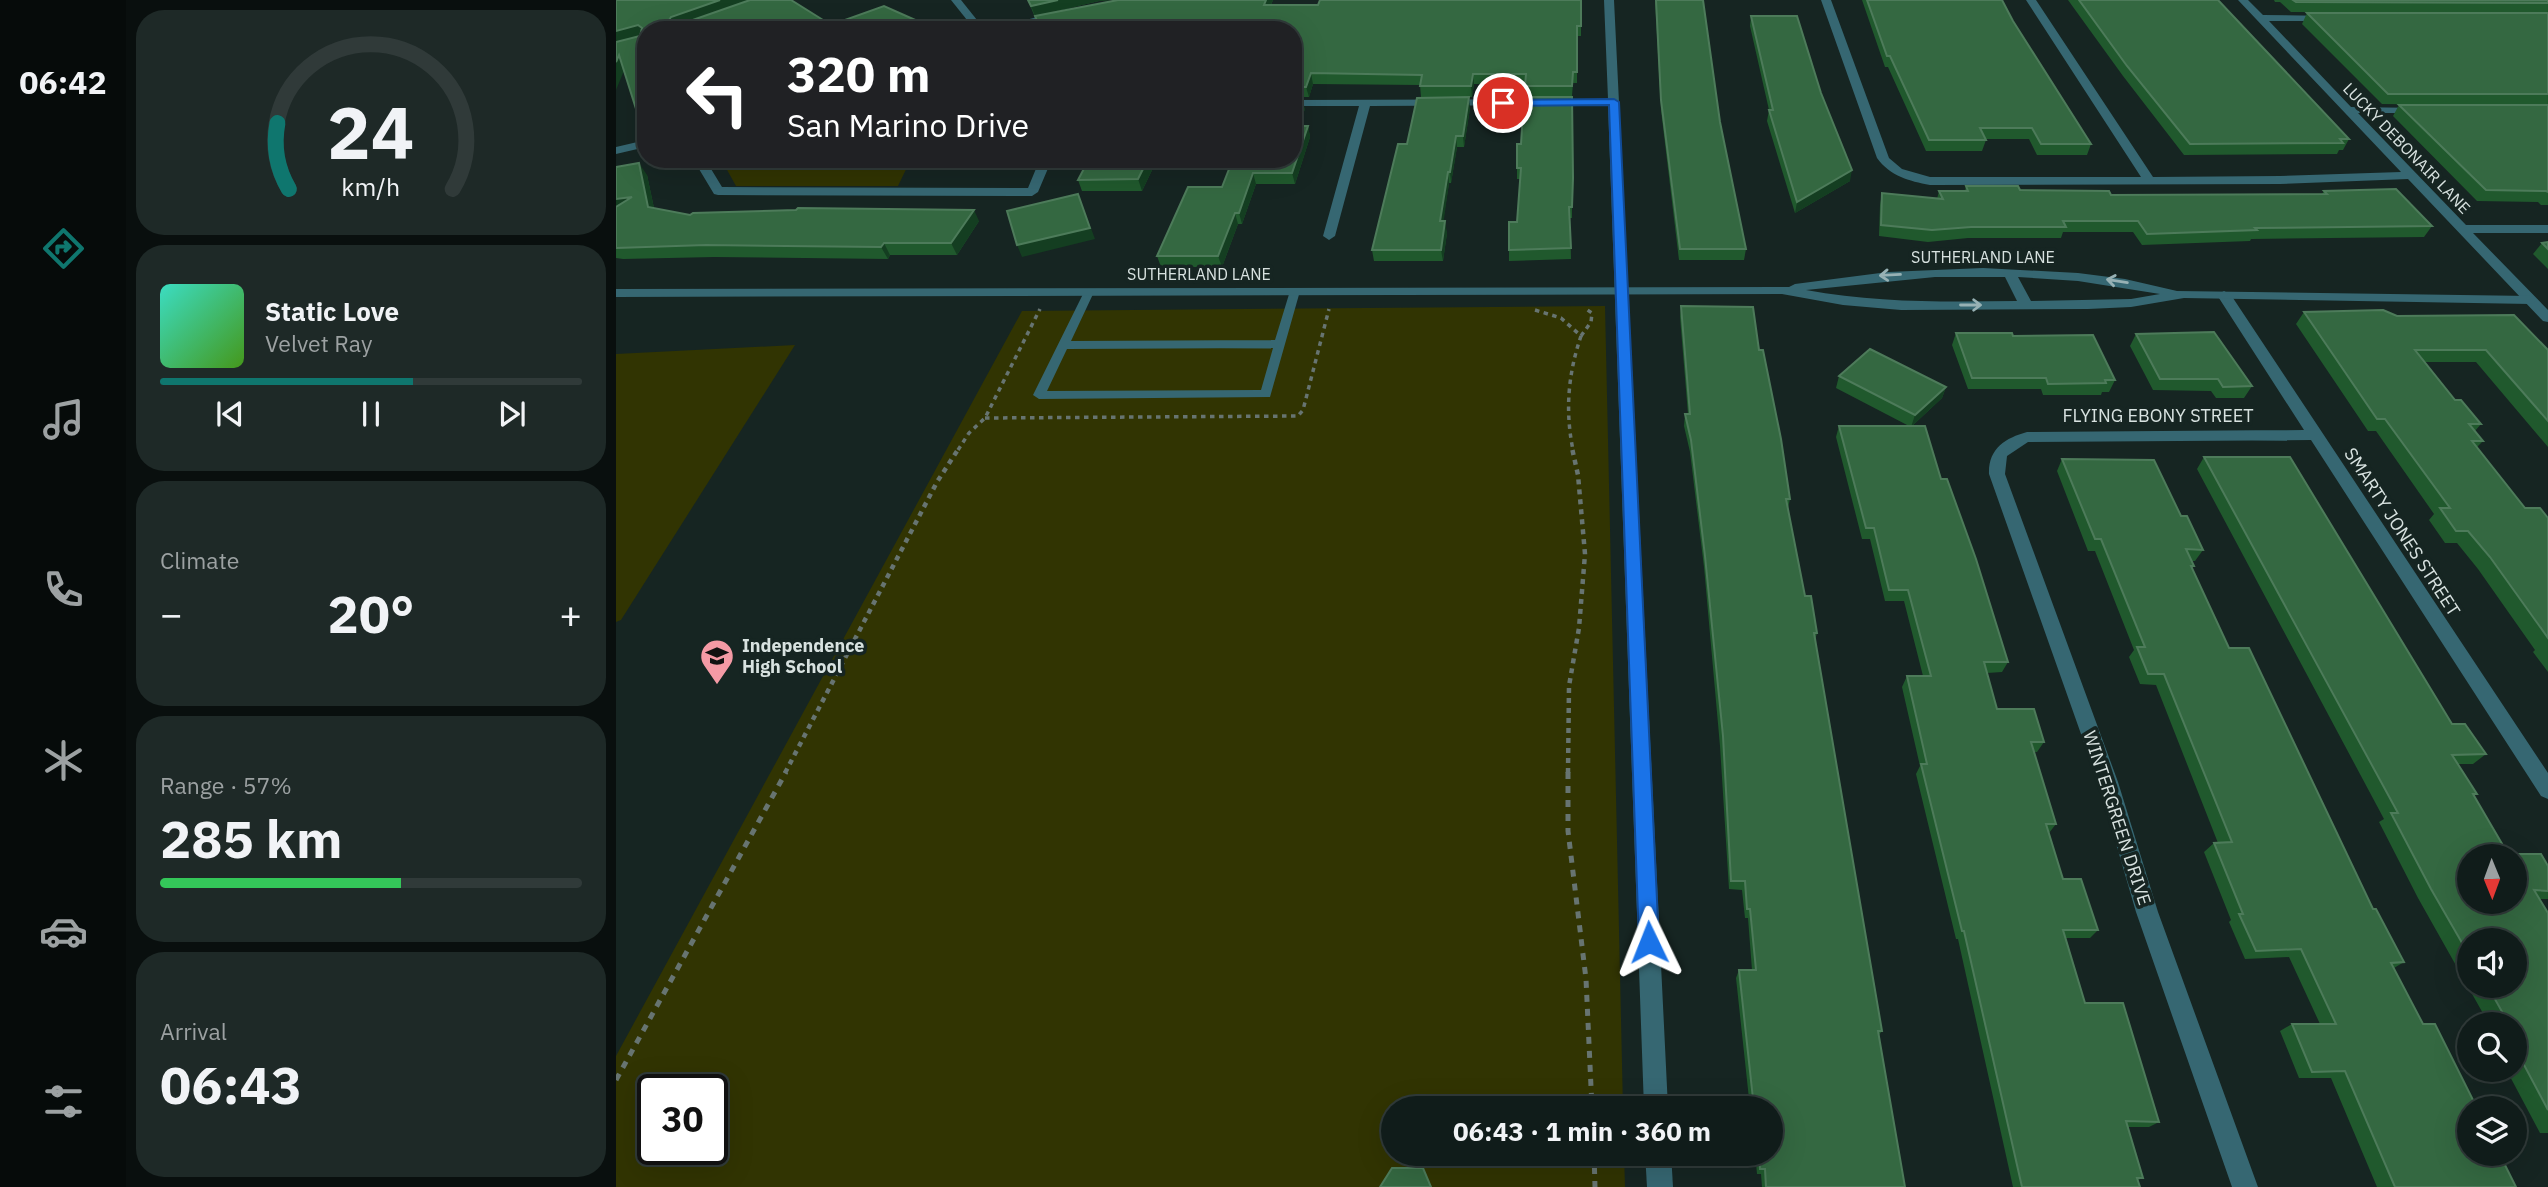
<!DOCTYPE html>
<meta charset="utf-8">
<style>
body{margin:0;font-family:"IBM Plex Sans",sans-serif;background:#1e2927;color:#f1f3f6;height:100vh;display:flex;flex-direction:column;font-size:26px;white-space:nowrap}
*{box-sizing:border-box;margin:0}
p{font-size:23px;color:#9ca1a2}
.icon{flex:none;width:38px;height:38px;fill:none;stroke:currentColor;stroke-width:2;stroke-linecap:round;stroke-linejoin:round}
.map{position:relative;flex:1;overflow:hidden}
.details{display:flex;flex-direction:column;gap:10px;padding:10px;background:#090f0e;width:490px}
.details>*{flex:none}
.banner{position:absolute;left:21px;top:21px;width:665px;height:147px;border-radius:28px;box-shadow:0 7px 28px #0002,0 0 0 2px #303a39;background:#202124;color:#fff;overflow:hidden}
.needle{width:46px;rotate:179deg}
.buttons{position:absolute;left:1841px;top:844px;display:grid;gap:14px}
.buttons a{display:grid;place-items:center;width:70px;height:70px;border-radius:50%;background:#101c1a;box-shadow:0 7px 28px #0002,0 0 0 2px #303a39;font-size:35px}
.speed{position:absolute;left:21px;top:1074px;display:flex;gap:14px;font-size:35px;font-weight:700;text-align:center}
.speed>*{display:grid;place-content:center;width:91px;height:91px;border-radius:50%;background:#101c1a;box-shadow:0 7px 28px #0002,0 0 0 2px #303a39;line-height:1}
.speed .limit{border:4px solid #111;border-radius:10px;background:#fff;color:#111}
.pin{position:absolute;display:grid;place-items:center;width:60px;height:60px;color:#fff;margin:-30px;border:4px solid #fff;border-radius:50%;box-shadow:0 2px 7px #0007}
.me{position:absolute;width:77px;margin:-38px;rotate:358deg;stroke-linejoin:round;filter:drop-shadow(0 0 5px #0008)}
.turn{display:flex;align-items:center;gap:24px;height:147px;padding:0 35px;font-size:32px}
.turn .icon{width:91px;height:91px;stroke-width:2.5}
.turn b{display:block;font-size:49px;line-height:60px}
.big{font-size:52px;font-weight:800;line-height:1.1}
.details .widget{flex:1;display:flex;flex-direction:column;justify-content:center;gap:10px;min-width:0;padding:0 24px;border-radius:28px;background:#1e2927}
.details .dial{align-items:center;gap:0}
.dial svg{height:182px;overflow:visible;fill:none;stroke:#303a39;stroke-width:7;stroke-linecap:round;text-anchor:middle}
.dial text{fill:#f1f3f6;stroke:none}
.song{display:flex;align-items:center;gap:21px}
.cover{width:84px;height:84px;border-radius:10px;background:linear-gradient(135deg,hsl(170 70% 55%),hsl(100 70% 35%))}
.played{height:7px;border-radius:4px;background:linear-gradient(90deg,#0f766e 60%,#303a39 60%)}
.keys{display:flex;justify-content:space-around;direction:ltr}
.heat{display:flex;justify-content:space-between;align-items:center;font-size:38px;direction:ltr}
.charge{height:10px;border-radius:5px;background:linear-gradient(90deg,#34c759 57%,#303a39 0)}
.trip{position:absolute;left:765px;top:1096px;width:402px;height:70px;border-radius:35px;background:#101c1a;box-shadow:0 7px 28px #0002,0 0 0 2px #303a39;font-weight:800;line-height:70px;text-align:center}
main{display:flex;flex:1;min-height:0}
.menu{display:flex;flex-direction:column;width:126px;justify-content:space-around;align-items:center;background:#060b0a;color:#9ca1a2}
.menu .icon{width:49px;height:49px}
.menu .active{color:#0f766e}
.menu b{font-size:32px;color:#f1f3f6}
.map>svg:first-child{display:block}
.green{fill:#313402;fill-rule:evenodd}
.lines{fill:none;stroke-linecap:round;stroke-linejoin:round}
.path-far2{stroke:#677471;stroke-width:3.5;stroke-dasharray:4.5 4.5;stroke-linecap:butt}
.path-far1{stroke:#677471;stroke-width:4.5;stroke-dasharray:5 5;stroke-linecap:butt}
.path{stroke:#677471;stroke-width:5;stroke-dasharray:7 7;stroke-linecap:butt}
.service{fill:#366772;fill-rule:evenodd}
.minor{fill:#366772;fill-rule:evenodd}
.tertiary{fill:#366772;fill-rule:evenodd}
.wall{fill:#20592d;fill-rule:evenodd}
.shaded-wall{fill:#143e21}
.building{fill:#346841;stroke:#4d7b5a;stroke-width:2;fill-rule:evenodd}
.oneway{stroke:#97b1b4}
.route{fill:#1a73e8;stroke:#114b97;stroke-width:2}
.labels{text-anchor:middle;stroke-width:7;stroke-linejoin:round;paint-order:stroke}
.far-street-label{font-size:16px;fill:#d8e2e0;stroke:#162522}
.street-label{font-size:18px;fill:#d8e2e0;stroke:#162522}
.poi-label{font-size:18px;font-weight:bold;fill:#d8e2e0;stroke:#162522;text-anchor:start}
</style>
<main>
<nav class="menu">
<b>06:42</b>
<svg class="icon active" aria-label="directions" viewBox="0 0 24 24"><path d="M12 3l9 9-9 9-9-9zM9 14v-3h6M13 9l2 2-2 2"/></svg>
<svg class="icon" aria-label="music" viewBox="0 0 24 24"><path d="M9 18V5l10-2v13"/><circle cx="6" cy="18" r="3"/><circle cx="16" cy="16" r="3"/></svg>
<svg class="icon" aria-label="phone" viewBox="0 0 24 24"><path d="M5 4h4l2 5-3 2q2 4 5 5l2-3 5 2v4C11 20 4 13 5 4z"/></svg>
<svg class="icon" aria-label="climate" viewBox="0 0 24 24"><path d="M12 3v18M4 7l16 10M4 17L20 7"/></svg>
<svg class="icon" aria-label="car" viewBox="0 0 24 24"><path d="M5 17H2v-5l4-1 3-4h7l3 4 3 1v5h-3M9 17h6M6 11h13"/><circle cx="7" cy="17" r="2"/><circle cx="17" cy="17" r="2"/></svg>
<svg class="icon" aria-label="filters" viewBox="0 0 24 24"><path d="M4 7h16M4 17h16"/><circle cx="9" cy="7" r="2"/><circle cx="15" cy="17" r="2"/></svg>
</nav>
<section class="details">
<div class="widget dial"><svg viewBox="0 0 100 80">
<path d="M14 69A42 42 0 1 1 86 69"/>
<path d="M14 69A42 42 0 0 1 9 40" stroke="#0f766e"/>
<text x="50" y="56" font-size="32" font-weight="700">24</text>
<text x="50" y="72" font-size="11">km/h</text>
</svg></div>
<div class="widget">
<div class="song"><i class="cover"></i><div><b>Static Love</b><p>Velvet Ray</p></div></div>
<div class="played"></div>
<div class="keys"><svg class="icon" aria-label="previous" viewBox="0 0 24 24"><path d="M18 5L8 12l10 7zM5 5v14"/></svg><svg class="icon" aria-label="pause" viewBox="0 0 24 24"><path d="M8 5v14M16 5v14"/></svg><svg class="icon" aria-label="next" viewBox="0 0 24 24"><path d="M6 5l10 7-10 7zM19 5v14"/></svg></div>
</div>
<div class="widget"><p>Climate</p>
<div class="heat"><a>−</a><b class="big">20°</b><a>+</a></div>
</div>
<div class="widget"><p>Range · 57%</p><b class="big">285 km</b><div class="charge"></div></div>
<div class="widget"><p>Arrival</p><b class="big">06:43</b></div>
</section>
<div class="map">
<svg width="1932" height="1187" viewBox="0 0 1932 1187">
<rect width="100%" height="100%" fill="#162522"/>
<g class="green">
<polygon points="105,159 295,159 282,186 120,186"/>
<path d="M989,306L1007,1108H777V1153H1008L1009,1187H0V1056L406,311ZM37,1090H96V1150H37Z"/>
<polygon points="179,345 5,620 0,622 0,354"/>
</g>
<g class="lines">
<g class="path-far2">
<path d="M919,310L945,318L965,336C952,374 949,411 957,450"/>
<polyline points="965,336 975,322 976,313 970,309"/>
<polyline points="369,418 682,416 687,410 713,309"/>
<polyline points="342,450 353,433 369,418 424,309"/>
</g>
<g class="path-far1">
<polyline points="169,773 321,482 343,448"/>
<polyline points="952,773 953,686 963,628 969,554 962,475 956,448"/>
</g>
<g class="path">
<polyline points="952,772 952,831 970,979 976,1108"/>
<polyline points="0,1080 170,772"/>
<polyline points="978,1153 979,1187"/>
</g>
<path class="service" d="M679,288L684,291L654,397L423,399L417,395L469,290H477L478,292L455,341L659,340L674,291ZM657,348L645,390L431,391L451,349Z"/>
<g class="minor">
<polygon points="335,0 345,0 369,30 359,30"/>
<polygon points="988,0 998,0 1052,1108 1028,1108 992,105 754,106 719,236 713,240 707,236 743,106 677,106 677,100 992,99"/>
<path d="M1205,0H1215L1273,158L1286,169L1314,177H1525L1410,0H1420L1537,177L1664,176L1785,172L1622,0H1632L1647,15L1715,16L1717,18L1712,21H1653L1735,107L1807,108L1808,110L1803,113H1742L1850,225H1932V233H1857L1932,310V322L1927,321L1792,179L1664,184L1314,185C1293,181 1274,176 1261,158Z"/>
<polygon points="441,12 444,13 444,17 390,30 371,30"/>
<polygon points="30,140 30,147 0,154 0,147"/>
<polygon points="77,159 89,159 106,187 412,188 424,159 436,159 422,192 416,196 102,195 98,194"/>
<path d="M1608,291L1615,295L1932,773V799L1925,796L1695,440L1412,442L1391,456L1389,474L1502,782L1542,912L1642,1187H1616L1520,912L1482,782L1373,474C1372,449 1389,438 1411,432L1688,430L1601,295Z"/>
<polygon points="1029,1153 1055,1153 1057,1187 1031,1187"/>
</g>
<path class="tertiary" d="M1367,268L1462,273L1509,279L1561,291L1915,296L1922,300L1915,304L1568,298L1515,307L1472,309L1285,310L1227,305L1166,294L0,297V289L1173,287L1179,284L1272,272ZM1319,277H1389L1401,301C1330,302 1260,303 1190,290ZM1402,277L1462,281L1544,294L1515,299L1415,301Z"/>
</g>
<g class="wall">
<polygon points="412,0 495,0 483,1 423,15 502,0 657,0 655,5 702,5 965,0 965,36 961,36 961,83 957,83 956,96 910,97 909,84 858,84 856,97 805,97 804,85 697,84 693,97 678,97 689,109 682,126 692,126 694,137 679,184 640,184 626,224 622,224 606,267 545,267 541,256 606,187 617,159 677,159 677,30 424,30"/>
<polygon points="1039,0 1104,122 1130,249 1128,260 1063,260 1045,110"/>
<polygon points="1246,0 1386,0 1397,21 1475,144 1471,155 1421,155 1413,139 1369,139 1370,140 1366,151 1310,151 1272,67 1269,67"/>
<polygon points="1452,0 1602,0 1733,139 1727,150 1723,150 1721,154 1568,155 1507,76"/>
<polygon points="1658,0 1932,0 1932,13 1675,12 1664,2 1659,2"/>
<polygon points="1691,13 1932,13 1932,205 1925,205 1922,202 1861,201 1777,116 1783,105 1857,105 1766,104 1686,24"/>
<polygon points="1135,16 1205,93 1234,181 1179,213 1151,121 1153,110 1134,26"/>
<polygon points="956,97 956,218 954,218 955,259 893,261 893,250 901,222 904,179 901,179 901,168 905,144"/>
<polygon points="854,108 848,147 841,147 835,183 833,183 827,221 831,233 827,261 758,261 756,250 791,144"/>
<polygon points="312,159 362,159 314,164"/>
<polygon points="537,162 538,166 526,191 466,191 462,180"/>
<polygon points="0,167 31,175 38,208 74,215 363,221 341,255 274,255 272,259 98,257 7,259 0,258"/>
<polygon points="1350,186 1495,195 1706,194 1708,191 1816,226 1808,237 1635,239 1634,241 1526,245 1517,232 1447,232 1445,238 1352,238 1312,242 1263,236 1264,205 1266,193 1321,199 1323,191 1349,191"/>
<polygon points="1932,242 1932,269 1917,254 1926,243"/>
<polygon points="1065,306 1143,350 1174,499 1172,508 1189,596 1201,633 1199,640 1266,1031 1263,1035 1289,1187 1146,1187 1145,1174 1141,1174 1139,1153 1155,1153 1155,1108 1134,1108 1120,978 1123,970 1136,970 1132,918 1129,918 1126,890 1113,889 1104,746 1088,567 1074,452 1068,426 1069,414 1072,414 1064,317"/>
<polygon points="1688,312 1781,316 1932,350 1932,447 1860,362 1809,362 1839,400 1865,424 1859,431 1867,441 1861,447 1909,508 1932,518 1932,672 1917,652 1919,650 1862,569 1841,543 1829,543 1813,520 1818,514 1760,431 1752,431 1680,324"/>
<polygon points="1340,333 1397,336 1499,380 1493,392 1486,392 1485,395 1427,395 1425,389 1352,389 1336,345"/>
<polygon points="1520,334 1636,386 1628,398 1600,398 1595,391 1537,390 1514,346"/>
<polygon points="1223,376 1330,387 1326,398 1296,426 1325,479 1392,662 1386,672 1371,673 1381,709 1428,742 1421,752 1418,752 1440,824 1433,833 1447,879 1482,930 1474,938 1450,938 1469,1003 1543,1122 1533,1127 1512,1127 1527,1178 1522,1180 1524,1187 1397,1187 1342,939 1340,939 1300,774 1304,766 1286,687 1291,676 1307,676 1288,601 1269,601 1254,539 1246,539 1220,437 1223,426 1293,426 1220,388"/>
<path d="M1588,457L1836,724L1870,754L1857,764H1842L1861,794L1858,796L1892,854L1932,866V899H1924L1932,913V1133H1924L1890,1069H1899V1024H1873L1802,898L1763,822L1768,819L1581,469ZM1853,940L1899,985H1853Z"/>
<polygon points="1446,459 1565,516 1587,550 1579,561 1575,561 1578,566 1576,569 1613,648 1757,909 1788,962 1778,968 1807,1024 1900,1187 1761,1187 1715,1078 1683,1078 1664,1031 1676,1024 1704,1024 1673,957 1629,959 1613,922 1615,920 1588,852 1598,843 1602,843 1540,685 1524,684 1513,657 1518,650 1479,551 1472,551 1441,471"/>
</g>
<g class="shaded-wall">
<polygon points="104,0 138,0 61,28 53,20 55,17"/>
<polygon points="442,0 495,0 483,1 419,16 415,6"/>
<polygon points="650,0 657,0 650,15 648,5"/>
<polygon points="297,19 301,30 267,30"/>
<polygon points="22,25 29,35 0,44 0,31"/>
<polygon points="3,55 10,66 0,90 0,62"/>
<polygon points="695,73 697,84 693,97 690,87"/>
<polygon points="857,74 858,84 856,97 855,86"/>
<polygon points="853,97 854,108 848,147 847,136"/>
<polygon points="686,98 689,109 679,137 677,123"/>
<polygon points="30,109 30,122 29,122 21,112"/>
<polygon points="692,126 694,137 679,184 676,173"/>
<polygon points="840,136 841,147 835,183 834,172"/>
<polygon points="532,159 538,159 537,162 538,166 526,191 522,179"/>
<polygon points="23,163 31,175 40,218 32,207"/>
<polygon points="1236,170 1234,181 1179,213 1181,202"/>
<polygon points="832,172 833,183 826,233 824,221"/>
<polygon points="637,173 640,184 626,224 623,213"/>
<polygon points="462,194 479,239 406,257 401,245"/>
<polygon points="16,197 0,212 0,199"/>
<polygon points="358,210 363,221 341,255 335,243"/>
<polygon points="619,213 622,224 606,267 602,256"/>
<polygon points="829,221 831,233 827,261 825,250"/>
<polygon points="268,243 274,255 272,259 265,247"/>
<polygon points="1330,387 1326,398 1295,427 1299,415"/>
</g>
<g class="building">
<polygon points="0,0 104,0 55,17 53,20 55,22 71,22 134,0 175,0 215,25 268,6 297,19 267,30 30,30 30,109 21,112 3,55 0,62 0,42 24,36 26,28 22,25 0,31"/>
<polygon points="412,0 442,0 415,6"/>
<polygon points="502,0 650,0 648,5 702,5 704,0 965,0 965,26 961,26 961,72 957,72 956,86 909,86 910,74 857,74 855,86 804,86 806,75 695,73 690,87 677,87 677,30 425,30 419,16"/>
<polygon points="1040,0 1087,0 1104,122 1130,249 1064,249 1045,100"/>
<polygon points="1251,0 1386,0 1397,21 1475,144 1425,144 1416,128 1364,128 1370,140 1313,140 1274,56 1271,56"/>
<polygon points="1463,0 1602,0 1733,139 1724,139 1727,143 1574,144 1511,66"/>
<polygon points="1677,0 1932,0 1932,3 1680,2"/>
<polygon points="1691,13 1932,13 1932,94 1772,94"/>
<polygon points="1135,16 1181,16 1205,93 1236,170 1181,202 1153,110 1157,110"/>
<polygon points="677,97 686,98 677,123"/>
<polygon points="853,97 847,136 840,136 834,172 832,172 824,221 829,221 825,250 756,250 782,144 791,144 801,98"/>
<polygon points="908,97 956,97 957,178 956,207 953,207 955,248 893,250 893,222 901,222 905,168 901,168 901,144 905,144"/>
<polygon points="1783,105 1932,105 1932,192 1930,191 1870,190"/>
<polygon points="677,126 692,126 676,173 637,173 623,213 619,213 602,256 541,256 572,187 606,187 617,159 677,159"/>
<polygon points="473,159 532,159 522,179 462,180"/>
<polygon points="23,163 32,207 74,215 77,213 180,210 182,208 358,210 335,243 268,243 265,247 90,245 0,248 0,207 16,197 0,199 0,167"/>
<polygon points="1350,186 1402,186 1404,190 1493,191 1495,195 1711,194 1708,191 1780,189 1816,226 1639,228 1641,230 1531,234 1522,221 1447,221 1450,227 1355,227 1316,230 1265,225 1266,193 1327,199 1323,191 1352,191"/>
<polygon points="462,194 474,228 401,245 391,211"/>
<polygon points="1932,242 1932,249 1926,243"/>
<polygon points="1065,306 1137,307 1143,350 1147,350 1165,439 1174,499 1170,499 1189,596 1195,596 1201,633 1198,633 1266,1031 1262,1031 1289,1187 1150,1187 1149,1169 1144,1169 1143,1153 1155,1153 1155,1108 1138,1108 1123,970 1140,970 1134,909 1131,909 1129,881 1115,881 1107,736 1089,556 1075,440 1069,414 1074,414"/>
<polygon points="1767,310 1781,316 1898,315 1932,350 1932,421 1870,350 1799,350 1839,400 1845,400 1865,424 1853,424 1867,441 1856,441 1909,508 1924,508 1932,518 1932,638 1874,557 1852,531 1840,531 1824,508 1834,508 1769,419 1761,419 1688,312"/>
<polygon points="1598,332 1636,386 1607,387 1602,379 1544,379 1520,334"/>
<polygon points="1340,333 1396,333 1397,336 1477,335 1499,380 1489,380 1490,383 1432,384 1430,378 1356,378"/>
<polygon points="1254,349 1330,387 1299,415 1223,376"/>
<polygon points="1223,426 1309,426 1325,479 1331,479 1360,559 1392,662 1368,662 1381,709 1418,709 1428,742 1415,742 1440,824 1430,824 1447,879 1465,879 1482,930 1447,930 1469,1003 1507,1003 1543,1122 1510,1121 1527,1178 1521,1178 1524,1187 1406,1187 1348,931 1346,931 1305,764 1311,764 1291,676 1315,676 1292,590 1273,590 1258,528 1250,528"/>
<path d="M1588,457H1674L1836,724H1849L1870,754L1836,755L1861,794H1857L1892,854H1925L1932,866V891L1918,890L1932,913V1110L1899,1048V1024H1893L1871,985H1899V940H1853V955L1815,889L1775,813H1782ZM1853,856H1899V901H1853Z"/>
<polygon points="1446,459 1538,460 1565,516 1571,516 1587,550 1570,549 1578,566 1575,566 1613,648 1633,648 1757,909 1760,909 1788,962 1775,963 1807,1024 1819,1024 1861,1108 1853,1108 1853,1153 1883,1153 1900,1187 1779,1187 1729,1071 1696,1072 1676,1024 1720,1024 1685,949 1640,951 1623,914 1627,914 1598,843 1616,842 1548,674 1532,674 1521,647 1529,647 1485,539 1479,539"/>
<polygon points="776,1168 807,1168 815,1187 764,1187"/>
</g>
<defs><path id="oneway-shaft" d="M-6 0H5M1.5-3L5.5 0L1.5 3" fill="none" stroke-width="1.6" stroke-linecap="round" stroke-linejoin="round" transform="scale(1.75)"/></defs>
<g class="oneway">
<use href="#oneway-shaft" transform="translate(1274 275) rotate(177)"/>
<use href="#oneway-shaft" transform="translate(1501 281) rotate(-171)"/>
<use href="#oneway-shaft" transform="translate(1355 305)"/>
</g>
<polygon class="route" points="998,99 1003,102 1043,942 1041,949 1033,952 1026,949 1023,942 993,105 887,106 882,103 887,100"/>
<defs>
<g id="school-pin" transform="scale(1.75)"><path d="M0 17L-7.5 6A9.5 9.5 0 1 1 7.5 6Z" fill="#f49aa5" stroke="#162522"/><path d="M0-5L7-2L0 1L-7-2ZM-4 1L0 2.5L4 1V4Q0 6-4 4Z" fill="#111"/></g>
</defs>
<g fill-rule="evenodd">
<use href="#school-pin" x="101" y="656"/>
</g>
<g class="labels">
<g class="far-street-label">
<text transform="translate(1791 148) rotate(46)" y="6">LUCKY DEBONAIR LANE</text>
<text x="1367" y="263">SUTHERLAND LANE</text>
<text x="583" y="280">SUTHERLAND LANE</text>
</g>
<g class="street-label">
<text x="1542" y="422">FLYING EBONY STREET</text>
<text transform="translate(1786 532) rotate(57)" y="6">SMARTY JONES STREET</text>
<text transform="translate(1501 818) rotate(72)" y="6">WINTERGREEN DRIVE</text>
</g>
<g class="poi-label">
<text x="126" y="652">Independence<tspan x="126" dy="21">High School</tspan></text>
</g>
</g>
</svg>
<div class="buttons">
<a><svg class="needle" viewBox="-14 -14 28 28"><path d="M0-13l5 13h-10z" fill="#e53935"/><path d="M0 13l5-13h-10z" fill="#9ca1a2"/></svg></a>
<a><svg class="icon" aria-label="sound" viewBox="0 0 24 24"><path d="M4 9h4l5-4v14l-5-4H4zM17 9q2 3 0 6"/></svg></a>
<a><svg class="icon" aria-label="search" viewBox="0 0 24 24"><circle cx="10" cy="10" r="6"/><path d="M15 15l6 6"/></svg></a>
<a><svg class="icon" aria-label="layers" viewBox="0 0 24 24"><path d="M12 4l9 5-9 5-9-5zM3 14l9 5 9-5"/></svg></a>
</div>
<div class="speed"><div class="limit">30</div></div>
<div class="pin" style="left:887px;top:103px;background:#d93025"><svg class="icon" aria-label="arrive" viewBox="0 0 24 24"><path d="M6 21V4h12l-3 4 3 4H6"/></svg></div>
<svg class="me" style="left:1033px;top:942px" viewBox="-20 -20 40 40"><path d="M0-17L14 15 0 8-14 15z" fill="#1a73e8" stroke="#fff" stroke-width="4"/></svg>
<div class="trip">06:43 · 1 min · 360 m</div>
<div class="banner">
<div class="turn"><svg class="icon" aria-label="left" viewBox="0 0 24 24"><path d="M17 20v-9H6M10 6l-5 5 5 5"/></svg><div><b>320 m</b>San Marino Drive</div></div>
</div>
</div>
</main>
